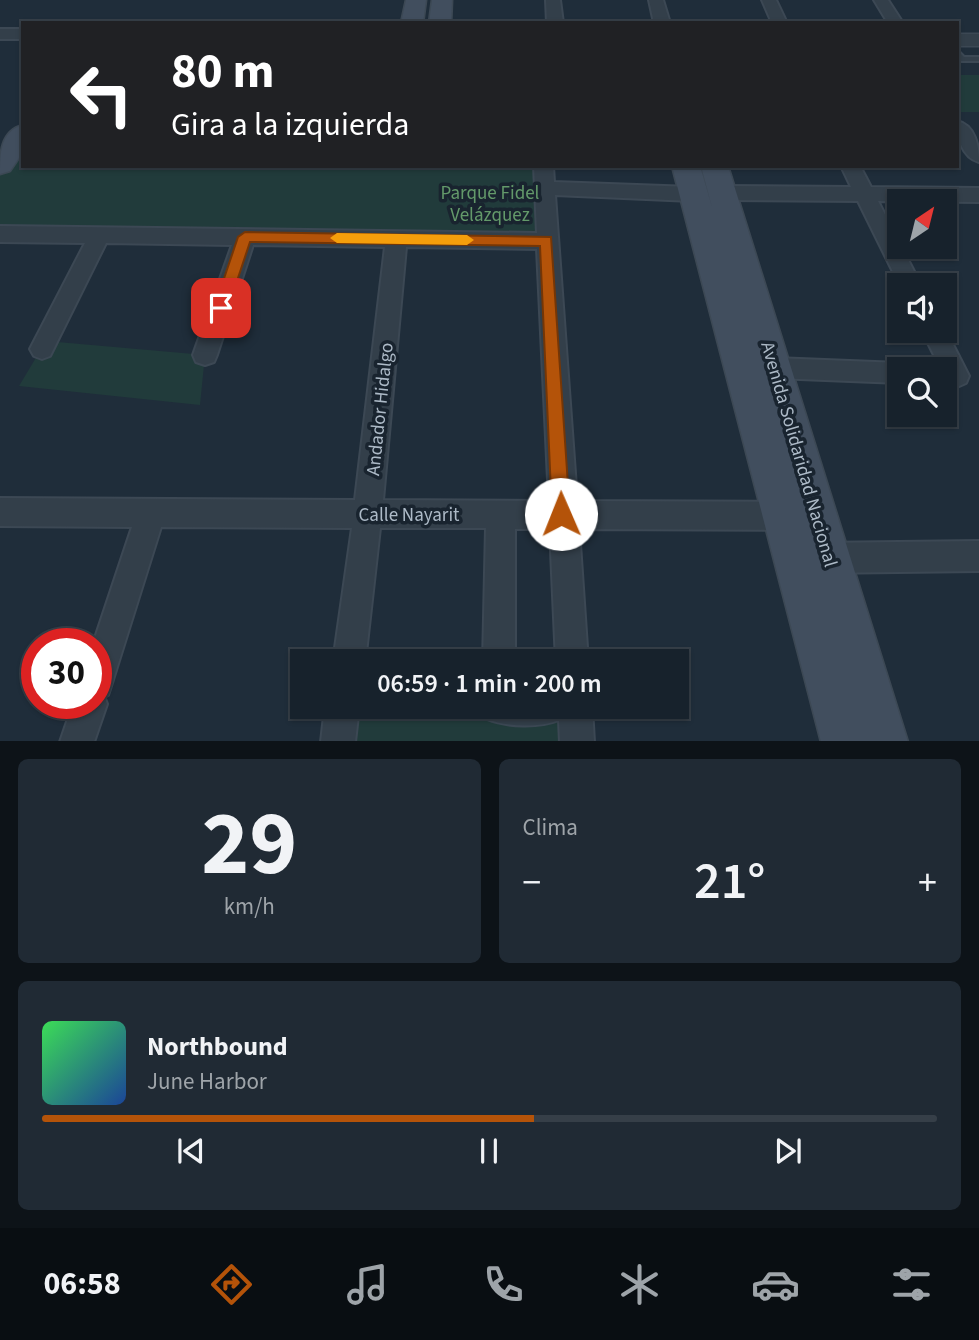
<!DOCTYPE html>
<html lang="es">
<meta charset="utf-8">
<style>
body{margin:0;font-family:"Source Sans 3",sans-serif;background:#202a34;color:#f1f3f6;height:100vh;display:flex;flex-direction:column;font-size:26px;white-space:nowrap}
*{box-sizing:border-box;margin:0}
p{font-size:23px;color:#9ea4a9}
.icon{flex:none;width:38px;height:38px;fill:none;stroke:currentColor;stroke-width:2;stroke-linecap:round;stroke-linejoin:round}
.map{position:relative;height:741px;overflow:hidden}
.side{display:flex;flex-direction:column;gap:18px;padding:18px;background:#0d1318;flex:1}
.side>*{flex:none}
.top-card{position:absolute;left:21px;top:21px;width:938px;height:147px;border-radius:0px;box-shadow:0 2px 5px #0004,0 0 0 2px #363f48;background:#202124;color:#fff;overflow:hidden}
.needle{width:46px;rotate:35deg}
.tools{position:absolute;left:887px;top:189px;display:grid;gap:14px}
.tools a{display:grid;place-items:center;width:70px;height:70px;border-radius:0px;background:#17222c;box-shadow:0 2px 5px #0004,0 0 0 2px #363f48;font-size:35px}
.speed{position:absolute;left:21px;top:628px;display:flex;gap:14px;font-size:35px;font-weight:700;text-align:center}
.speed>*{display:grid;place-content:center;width:91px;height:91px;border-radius:50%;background:#17222c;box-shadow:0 2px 5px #0004,0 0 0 2px #363f48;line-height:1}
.speed .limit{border:10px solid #d22;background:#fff;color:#111}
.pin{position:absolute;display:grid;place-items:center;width:60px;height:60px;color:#fff;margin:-30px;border-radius:14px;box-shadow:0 4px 10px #0006}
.me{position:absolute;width:77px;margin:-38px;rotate:359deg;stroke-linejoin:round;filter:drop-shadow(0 0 5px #0008)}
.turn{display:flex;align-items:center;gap:24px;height:147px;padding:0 35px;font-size:32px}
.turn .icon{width:91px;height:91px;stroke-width:2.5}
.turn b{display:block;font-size:49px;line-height:60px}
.big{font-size:52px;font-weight:600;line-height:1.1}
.side .widget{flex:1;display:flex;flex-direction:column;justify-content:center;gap:10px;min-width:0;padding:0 24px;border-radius:10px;background:#202a34}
.side .dial{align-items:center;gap:0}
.dial b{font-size:91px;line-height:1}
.song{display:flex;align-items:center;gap:21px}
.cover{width:84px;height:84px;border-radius:10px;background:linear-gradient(135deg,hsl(130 70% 55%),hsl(220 70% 35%))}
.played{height:7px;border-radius:4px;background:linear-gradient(90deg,#b45309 55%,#363f48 55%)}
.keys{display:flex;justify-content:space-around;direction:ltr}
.heat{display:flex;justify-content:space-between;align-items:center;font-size:38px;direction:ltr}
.side .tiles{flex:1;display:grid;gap:18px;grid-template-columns:1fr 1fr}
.widget:last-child{grid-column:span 2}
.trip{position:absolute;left:290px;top:649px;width:399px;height:70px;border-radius:0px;background:#17222c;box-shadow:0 2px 5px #0004,0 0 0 2px #363f48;font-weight:600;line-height:70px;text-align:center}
.menu{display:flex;height:112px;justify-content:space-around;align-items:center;background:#090e12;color:#9ea4a9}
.menu .icon{width:49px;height:49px}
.menu .selected{color:#b45309}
.menu b{font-size:32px;color:#f1f3f6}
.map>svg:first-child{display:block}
.green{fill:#213b3b}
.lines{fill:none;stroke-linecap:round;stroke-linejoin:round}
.service-casing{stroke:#3c4854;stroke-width:4}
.minor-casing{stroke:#3c4854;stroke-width:4}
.tertiary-casing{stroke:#3c4854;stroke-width:3}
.secondary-casing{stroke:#3c4854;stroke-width:3}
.service{fill:#333f4a;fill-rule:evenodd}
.minor{fill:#333f4a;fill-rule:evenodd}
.tertiary{fill:#333f4a;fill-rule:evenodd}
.secondary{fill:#414e5e;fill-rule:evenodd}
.route{fill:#b45309;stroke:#753606;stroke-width:2}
.slow{fill:#f59e0b}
.labels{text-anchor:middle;stroke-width:7;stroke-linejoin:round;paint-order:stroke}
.park-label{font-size:19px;fill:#63996a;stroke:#19242f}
.street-label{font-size:19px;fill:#adbac7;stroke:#19242f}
</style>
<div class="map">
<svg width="979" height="742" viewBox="0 0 979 742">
<rect width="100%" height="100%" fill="#1f2d3a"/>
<g class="green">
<rect x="957" y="75" width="22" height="37"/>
<polygon points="23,133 23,166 543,166 546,241 0,234 0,165"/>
<polygon points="46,341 205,355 200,405 19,386"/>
<polygon points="341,707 568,707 571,741 337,742"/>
</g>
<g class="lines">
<g class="service-casing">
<polygon id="service" points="957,50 964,57 979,57 979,61 958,61"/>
</g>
<g class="minor-casing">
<g id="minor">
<polygon points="546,0 560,0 563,23 547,23"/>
<polygon points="649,0 663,0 670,23 654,23"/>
<polygon points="762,0 776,0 787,23 772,23"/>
<polygon points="874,0 888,0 903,23 888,23"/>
<rect x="0" y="29" width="23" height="10"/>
<path d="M957,121C975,125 979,146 979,162C961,157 957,136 957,121Z"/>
<path d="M534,166H553L554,182L692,187L699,189L702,194L699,199L692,201L555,195L577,501L796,502L806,506L810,516L806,526L796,530L579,529L588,662H556L550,529H515V662H483L486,528H380L365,662H333L352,528L161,527L112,683L108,695L104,696L107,704L94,742H60L73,704H96V644H93L132,527L0,526V498L355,500L385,247L253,245L217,355L214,362L205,365L196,362L193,355L232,245L106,243L50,356L42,359L34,356L30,349L85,243L0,242V226L537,233ZM406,247L537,249L549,501L383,500Z"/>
<polygon points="841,166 860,166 871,187 979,188 979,202 878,201 921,285 900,286 858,201 723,200 716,198 713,193 716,188 723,186 851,187"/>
<polygon points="945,329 969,376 966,383 957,387 948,383 945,369 941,369 922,331"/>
<polygon points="775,358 900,363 909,366 910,369 900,369 900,383 775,378 766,375 763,368 766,361"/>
<polygon points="979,541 979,571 818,573 808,568 803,558 808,548 818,543"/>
<polygon points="325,707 359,707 355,742 321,742"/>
<path d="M482,707H592L594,742H560L559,720C539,728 507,727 487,719Z"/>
</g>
</g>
<g class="tertiary-casing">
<rect id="tertiary" x="957" y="34" width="22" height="12"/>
</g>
<g class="secondary-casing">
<g id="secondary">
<polygon points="406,0 426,0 423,23 401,23"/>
<polygon points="432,0 452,0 451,23 429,23"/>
<path d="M23,125V152L10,171L0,174C0,154 0,131 23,125Z"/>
<polygon points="672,166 700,166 712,207 701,166 728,166 908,742 821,742"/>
</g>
</g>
<use href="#service" class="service"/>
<use href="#minor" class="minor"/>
<use href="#tertiary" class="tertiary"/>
<use href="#secondary" class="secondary"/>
</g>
<polygon class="route" points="245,232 551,237 570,514 568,521 561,523 555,521 552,514 540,246 250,242 228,308 221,313 216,312 214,308 238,237"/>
<polygon class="slow" points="337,233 467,235 474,240 467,245 337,243 330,238"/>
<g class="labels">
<g class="park-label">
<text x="490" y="199">Parque Fidel<tspan x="490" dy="22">Velázquez</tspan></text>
</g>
<g class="street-label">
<text transform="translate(379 409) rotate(-84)" y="7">Andador Hidalgo</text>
<text transform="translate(800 454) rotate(74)" y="7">Avenida Solidaridad Nacional</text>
<text x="409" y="521">Calle Nayarit</text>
</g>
</g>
</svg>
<div class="tools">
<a><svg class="needle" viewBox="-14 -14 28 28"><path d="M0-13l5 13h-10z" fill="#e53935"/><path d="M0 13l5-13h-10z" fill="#9ea4a9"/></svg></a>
<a><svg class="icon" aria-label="sound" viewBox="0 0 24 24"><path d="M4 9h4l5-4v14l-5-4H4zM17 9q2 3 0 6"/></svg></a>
<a><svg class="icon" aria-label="search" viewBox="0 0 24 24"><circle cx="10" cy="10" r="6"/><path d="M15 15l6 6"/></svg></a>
</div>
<div class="speed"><div class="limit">30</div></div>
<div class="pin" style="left:221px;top:308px;background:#d93025"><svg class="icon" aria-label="arrive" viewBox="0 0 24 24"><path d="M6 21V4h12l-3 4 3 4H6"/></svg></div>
<svg class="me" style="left:561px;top:514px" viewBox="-20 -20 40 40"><circle r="19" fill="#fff"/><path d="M0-13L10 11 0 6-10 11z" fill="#b45309"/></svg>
<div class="trip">06:59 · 1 min · 200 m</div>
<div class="top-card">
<div class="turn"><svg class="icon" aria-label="left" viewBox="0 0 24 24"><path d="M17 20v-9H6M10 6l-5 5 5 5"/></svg><div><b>80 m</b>Gira a la izquierda</div></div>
</div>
</div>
<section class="side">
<div class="tiles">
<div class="widget dial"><b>29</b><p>km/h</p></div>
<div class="widget"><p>Clima</p>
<div class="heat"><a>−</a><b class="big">21°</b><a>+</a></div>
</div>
<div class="widget">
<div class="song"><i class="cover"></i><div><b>Northbound</b><p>June Harbor</p></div></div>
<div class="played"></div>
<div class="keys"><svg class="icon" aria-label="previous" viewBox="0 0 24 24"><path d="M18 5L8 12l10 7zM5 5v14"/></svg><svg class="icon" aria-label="pause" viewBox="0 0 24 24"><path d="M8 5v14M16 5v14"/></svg><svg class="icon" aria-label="next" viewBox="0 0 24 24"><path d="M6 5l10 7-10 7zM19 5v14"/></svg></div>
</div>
</div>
</section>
<nav class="menu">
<b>06:58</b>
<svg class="icon selected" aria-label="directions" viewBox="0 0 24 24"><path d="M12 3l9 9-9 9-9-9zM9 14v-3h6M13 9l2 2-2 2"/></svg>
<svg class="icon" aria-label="music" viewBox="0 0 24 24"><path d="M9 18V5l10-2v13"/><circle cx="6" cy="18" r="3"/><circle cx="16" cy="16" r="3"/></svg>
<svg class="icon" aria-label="phone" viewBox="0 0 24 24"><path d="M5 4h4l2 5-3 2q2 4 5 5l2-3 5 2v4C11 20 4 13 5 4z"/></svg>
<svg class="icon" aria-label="climate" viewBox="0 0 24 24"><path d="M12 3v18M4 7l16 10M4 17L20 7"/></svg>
<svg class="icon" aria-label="car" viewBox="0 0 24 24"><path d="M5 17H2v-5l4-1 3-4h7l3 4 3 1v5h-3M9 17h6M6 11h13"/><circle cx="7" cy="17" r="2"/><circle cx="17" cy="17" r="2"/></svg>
<svg class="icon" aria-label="filters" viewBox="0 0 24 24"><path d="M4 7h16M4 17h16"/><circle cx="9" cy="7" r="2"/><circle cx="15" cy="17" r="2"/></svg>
</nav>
